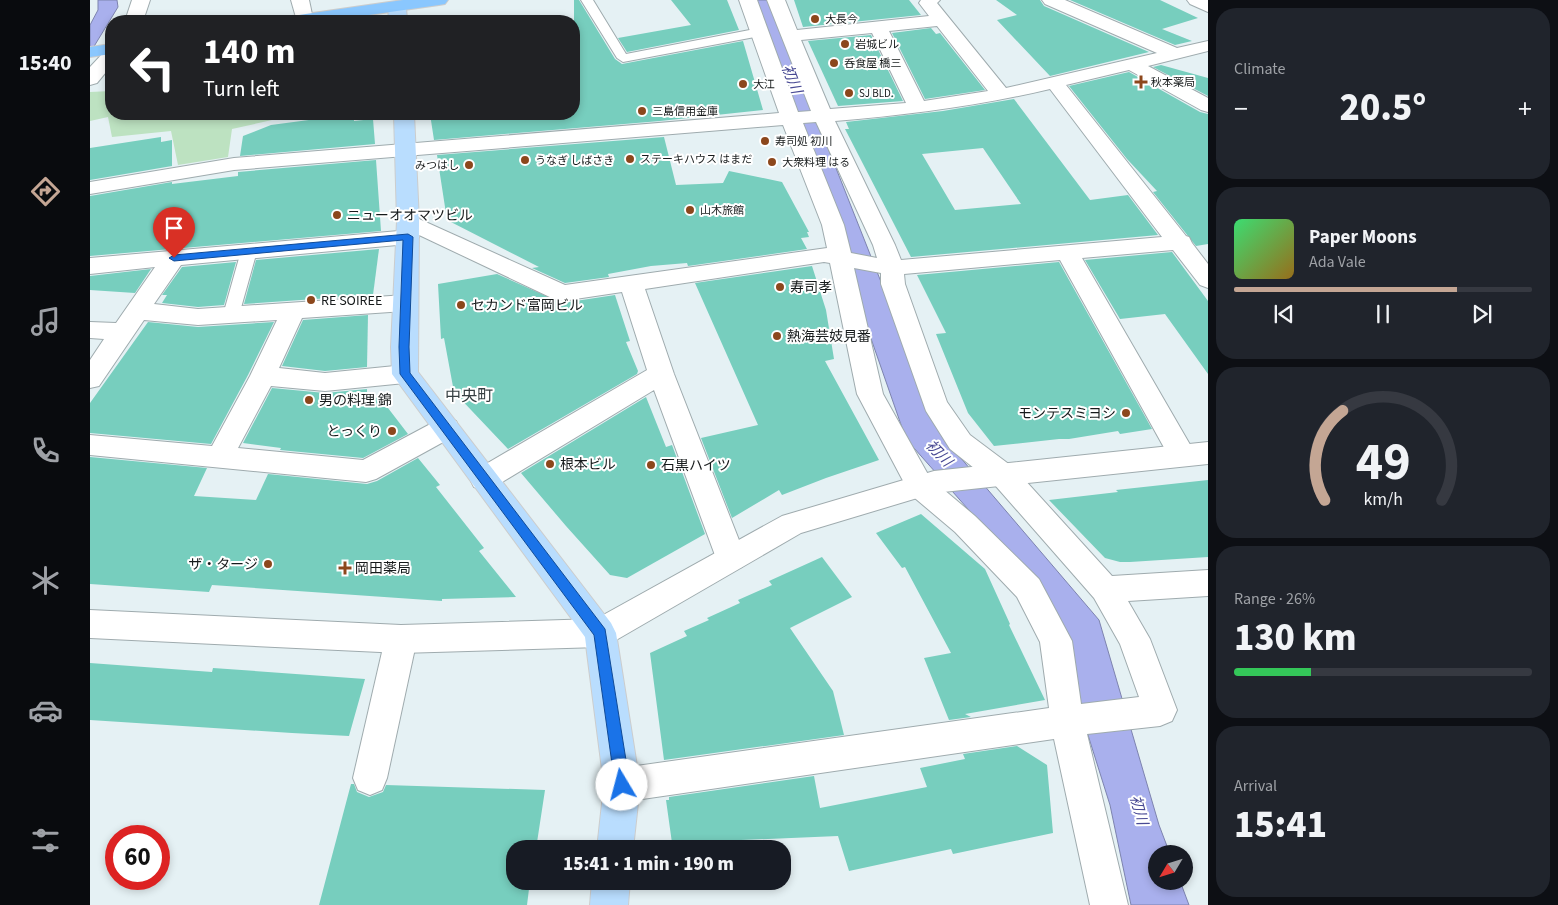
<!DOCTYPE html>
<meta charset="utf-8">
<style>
body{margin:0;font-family:"Source Sans 3","Noto Sans JP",sans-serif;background:#20242c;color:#f1f3f6;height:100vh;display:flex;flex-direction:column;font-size:19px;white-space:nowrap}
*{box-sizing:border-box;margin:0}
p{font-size:16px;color:#9ea1a6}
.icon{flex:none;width:28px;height:28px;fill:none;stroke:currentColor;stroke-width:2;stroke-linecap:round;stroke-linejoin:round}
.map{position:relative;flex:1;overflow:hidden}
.side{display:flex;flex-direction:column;gap:8px;padding:8px;background:#0d0f14;width:350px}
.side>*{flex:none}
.guide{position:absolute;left:15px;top:15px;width:475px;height:105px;border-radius:20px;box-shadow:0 2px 8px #0003;background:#202124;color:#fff;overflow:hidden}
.needle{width:32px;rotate:232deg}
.buttons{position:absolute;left:1058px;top:845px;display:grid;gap:10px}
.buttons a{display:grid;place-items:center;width:45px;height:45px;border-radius:50%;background:#171b24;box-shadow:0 2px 8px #0003;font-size:25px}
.speed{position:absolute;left:15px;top:825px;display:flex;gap:10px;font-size:25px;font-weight:700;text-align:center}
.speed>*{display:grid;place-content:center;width:65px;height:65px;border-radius:50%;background:#171b24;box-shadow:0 2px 8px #0003;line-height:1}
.speed .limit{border:8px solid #d22;background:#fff;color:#111}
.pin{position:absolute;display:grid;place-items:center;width:42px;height:42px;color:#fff;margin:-51px -21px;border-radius:50% 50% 50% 0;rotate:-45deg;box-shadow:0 0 5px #0007}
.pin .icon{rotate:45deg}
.me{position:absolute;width:55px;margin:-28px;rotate:352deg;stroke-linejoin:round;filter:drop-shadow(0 0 4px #0008)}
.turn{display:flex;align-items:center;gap:18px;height:105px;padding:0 15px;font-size:22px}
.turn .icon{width:65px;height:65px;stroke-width:2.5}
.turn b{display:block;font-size:35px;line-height:42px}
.big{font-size:38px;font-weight:800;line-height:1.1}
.side .tile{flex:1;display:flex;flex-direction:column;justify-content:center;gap:8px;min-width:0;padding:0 18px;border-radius:20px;background:#20242c}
.side .dial{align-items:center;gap:0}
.dial svg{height:130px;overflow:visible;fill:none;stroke:#363941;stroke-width:7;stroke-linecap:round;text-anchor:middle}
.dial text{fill:#f1f3f6;stroke:none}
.song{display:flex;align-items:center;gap:15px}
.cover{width:60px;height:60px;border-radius:8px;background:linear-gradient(135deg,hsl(140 70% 55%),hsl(40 70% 35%))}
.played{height:5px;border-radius:2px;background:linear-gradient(90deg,#c4a694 75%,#363941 75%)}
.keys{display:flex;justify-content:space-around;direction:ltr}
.heat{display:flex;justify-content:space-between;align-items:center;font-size:28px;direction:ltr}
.charge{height:8px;border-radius:4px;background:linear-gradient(90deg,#34c759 26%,#363941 0)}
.trip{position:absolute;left:416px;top:840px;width:285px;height:50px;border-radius:20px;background:#171b24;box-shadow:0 2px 8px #0003;font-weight:800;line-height:50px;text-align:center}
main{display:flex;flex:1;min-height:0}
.tabs{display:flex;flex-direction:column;width:90px;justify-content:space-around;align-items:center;background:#090b0e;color:#9ea1a6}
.tabs .icon{width:35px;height:35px}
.tabs .selected{color:#c4a694}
.tabs b{font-size:22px;color:#f1f3f6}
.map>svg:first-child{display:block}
.green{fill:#bde2c1}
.water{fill:#a9b0ed;stroke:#7d83ae}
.building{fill:#77cebe;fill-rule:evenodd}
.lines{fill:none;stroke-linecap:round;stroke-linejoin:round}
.lane-casing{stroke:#9fabae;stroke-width:2}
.street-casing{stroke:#9fabae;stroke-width:2}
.secondary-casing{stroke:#9fabae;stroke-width:2}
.primary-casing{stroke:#cccdcd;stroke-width:2}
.highway-casing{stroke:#cccdcd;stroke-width:2}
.lane{fill:#fff;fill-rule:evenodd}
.street{fill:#fff;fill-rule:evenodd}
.secondary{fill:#fff;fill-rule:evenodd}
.primary{fill:#b9ddfe;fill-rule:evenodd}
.highway{fill:#8ac7fe;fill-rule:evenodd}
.route{fill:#1a73e8;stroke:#114b97}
.poi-dot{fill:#8c471c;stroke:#fff;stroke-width:2}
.labels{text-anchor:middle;stroke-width:4;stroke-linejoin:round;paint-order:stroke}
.far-poi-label{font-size:11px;fill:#161a1b;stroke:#fff;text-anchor:start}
.poi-label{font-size:14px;fill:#161a1b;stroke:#fff;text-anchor:start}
.water-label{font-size:15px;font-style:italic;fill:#494a94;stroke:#fff}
.quarter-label{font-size:16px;fill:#363f42;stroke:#fff}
</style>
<main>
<nav class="tabs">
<b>15:40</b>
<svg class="icon selected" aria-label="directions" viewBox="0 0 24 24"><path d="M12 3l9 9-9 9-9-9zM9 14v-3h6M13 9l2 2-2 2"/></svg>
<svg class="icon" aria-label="music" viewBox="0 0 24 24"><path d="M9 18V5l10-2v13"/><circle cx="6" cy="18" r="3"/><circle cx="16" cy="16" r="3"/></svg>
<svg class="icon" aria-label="phone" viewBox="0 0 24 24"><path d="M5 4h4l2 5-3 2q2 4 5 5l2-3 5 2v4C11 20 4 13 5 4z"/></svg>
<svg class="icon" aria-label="climate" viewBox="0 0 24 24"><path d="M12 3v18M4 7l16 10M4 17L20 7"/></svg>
<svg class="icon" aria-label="car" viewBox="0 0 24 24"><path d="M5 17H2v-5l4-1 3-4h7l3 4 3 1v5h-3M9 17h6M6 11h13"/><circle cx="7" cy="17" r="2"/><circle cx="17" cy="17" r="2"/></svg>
<svg class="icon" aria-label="filters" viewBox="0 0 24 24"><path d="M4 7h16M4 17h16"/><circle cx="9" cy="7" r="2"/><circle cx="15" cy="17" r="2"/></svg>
</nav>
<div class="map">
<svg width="1118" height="905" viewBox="0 0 1118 905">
<rect width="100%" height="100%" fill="#e5f1f4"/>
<polygon class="green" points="21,91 21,114 209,114 142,129 138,157 88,165 81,131 22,137 18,117 0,121 0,92"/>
<g class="water">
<polygon points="8,0 27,0 28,7 0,53 0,25 8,10"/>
<polygon points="663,0 682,0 738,148 852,436 1009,620 1069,825 1080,854 1066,854 1066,881 1090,881 1099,905 1041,905 1020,805 954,595 816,439"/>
</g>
<g class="building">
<polygon points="484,0 489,0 525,59 532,64 653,41 673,110 570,121 344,140 340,114 484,114"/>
<polygon points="581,0 637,0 649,30 537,52 528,38 601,25"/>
<polygon points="704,0 819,0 831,15 713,27"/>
<polygon points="906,0 950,0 954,6 1059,52 960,76 907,20 927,15"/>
<polygon points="980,0 1070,0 1108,18 1072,29 1102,41 1085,45"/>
<polygon points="841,28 846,34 850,33 895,90 835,99 802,33"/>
<polygon points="781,35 813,101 748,106 718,41"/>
<polygon points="1071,65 1118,78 1118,96 1063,67"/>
<polygon points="1039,72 1110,112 1118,114 1118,244 1106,246 1063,192 1067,191 1037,159 979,86"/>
<path d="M924,99L1000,200L1038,195L1068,235L821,257L755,129H759L756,122L853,111ZM893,148L931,204L865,210L832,154Z"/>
<polygon points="264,114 264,121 283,119 285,144 150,156 153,136 181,125"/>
<polygon points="71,137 71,142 82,140 82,166 0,180 0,148"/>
<polygon points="574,137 586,185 633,183 639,171 692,182 719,232 717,232 719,237 711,238 717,249 598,266 597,263 561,266 518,274 519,277 475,283 442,268 449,267 357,220 347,155"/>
<polygon points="286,160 291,231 0,256 0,196 82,182 82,184 148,176 148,172"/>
<polygon points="289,249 283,295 154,304 166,260"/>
<polygon points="1082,252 1118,301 1118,374 1075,314 1030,319 995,260"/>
<polygon points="146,262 134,305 108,307 72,303 77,295 72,295 92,267"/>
<polygon points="969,262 1062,429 1030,434 1028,431 979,439 969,439 904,446 878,413 846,334 856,333 827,275"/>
<polygon points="722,266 736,310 744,359 735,361 789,460 736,478 692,495 689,490 642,518 611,438 668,425 605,283"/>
<polygon points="61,269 45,293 0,290 0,276"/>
<polygon points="407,274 472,303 525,295 540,341 536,342 548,371 547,374 418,449 364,392 354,338 351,339 348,284"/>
<polygon points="278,315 277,367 235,371 192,366 213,320"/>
<polygon points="58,322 108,327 184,322 158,375 121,444 0,433 0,403"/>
<polygon points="182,388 235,393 277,389 277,401 292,395 298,408 318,434 273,458 190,450 191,448 153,443"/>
<polygon points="556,397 576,447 582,445 615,534 537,578 520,575 476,526 431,473"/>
<polygon points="0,457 117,468 104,496 166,500 178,474 277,484 287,481 328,458 350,485 346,487 394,548 389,551 426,597 352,599 352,601 122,585 119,592 0,584"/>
<polygon points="1118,480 1118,557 1040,562 1030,562 1015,558 959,500 1028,492 1026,490"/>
<polygon points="831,514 895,569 920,624 919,625 955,700 875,714 881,717 859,720 834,658 861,653 815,567 812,568 786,533"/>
<polygon points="732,557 762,597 700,628 743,691 754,735 574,760 560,653 597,636 594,631 619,620 617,618 650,603 648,600 682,585 679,581"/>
<polygon points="0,663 122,672 123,668 275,679 259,736 202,733 0,720"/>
<polygon points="927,746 957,765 963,833 863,854 861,849 759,871 748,836 582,843 576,800 579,800 579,797 724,776 730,808 837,787 830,768 875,759 873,754"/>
<polygon points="261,784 264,784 267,792 279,797 293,792 296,785 455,790 446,849 425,849 425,881 440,881 437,905 229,905"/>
</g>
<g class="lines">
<g class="lane-casing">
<g id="lane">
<polygon points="491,0 503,0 536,54 670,28 676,32 670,36 533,62 527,58"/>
<polygon points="159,246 165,247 167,251 149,315 147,319 141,321 135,319 133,315 151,251 153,247"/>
</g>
</g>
<g class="street-casing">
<g id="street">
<polygon points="42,0 60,0 53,21 35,21"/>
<polygon points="201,0 219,0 223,19 221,21 207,21"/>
<path d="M649,0H667L708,112L721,111L677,0H695L707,30L839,16L829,3L831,0H850L847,3L916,88L1067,53L955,4L952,0H975L1087,48L1118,41V51L1058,66L1118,98V112L1111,110L1039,70L976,85L1096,236L1099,237L1102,243L1118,264V288L1110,285L1083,250L992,258L1106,455L1102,462L1092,466L1082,462L970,260L814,274L815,284L857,402L880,435L924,468L1022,576L1118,570V596L1038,601L1060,639L1087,710L1082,721L1070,726L997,734L1038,905H1000L964,739L532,802L520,797L514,785L520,773L532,768L959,708L950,642L927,597L865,532L820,494L767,394L740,263L734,262L555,289L584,374L656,558L652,567L641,570L630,567L626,558L564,390L404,487L394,490L384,487L380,479L384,471L557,370L532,292L472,301L464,299L327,234L329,237L326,242L318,244L91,265L64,304L108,309L315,295L324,297L327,303L324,309L315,311L212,318L189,368L235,373L315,365L324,367L328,374L324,381L315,383L235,391L181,386L148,448L273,460L346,421L356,418L366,421L369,428L366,435L286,479L276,482L0,455V435L122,446L160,376L187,320L108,325L54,320L9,386L0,388V360L14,339L0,338V322L26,323L65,267L0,274V258L320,230L310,226L307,221L310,216L318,214L475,285L737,248L732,225L693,125L144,170L0,194V182L144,158L689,113ZM847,26L898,91L834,101L799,31ZM782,33L816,103L740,109L711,40ZM960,89L1072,237L811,260L805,245L745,121C818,115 888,106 960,89ZM726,122L783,245L787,258L761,253L754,225L713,123ZM764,268L791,273V284L836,411L860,449L904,484L1004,598L1030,644L1049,697L991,704L982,641L949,579L885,516L840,478L793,394Z"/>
<polygon points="21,49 21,66 7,83 0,85 0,67 15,51"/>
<polygon points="311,625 322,629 327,639 297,778 292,790 280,795 268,790 263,778 295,639 300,629"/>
</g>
</g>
<g class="secondary-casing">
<g id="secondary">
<polygon points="1097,0 1118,0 1118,12 1100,4"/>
<polygon points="1118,442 1118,464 844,493 711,533 521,643 510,647 311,653 0,638 0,610 311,625 506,619 692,516 844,471"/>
</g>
</g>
<g class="primary-casing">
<g id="primary">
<polygon points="307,2 313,3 316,7 317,21 299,21 298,7 301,3"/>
<polygon points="304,114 324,114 329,221 328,372 521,623 526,633 550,785 543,849 507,849 514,785 495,637 302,374 301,347 307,221"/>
<polygon points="502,881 540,881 538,905 500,905"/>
</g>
</g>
<g class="highway-casing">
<g id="highway">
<polygon points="313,0 358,0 355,4 349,5 237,21 193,21 196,17 202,16"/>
<polygon points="21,44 21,54 0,57 0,47"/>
</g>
</g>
<use href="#lane" class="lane"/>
<use href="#street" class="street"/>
<use href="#secondary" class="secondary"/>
<use href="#primary" class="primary"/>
<use href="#highway" class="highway"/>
</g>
<polygon class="route" points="318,234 323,237 319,347 320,373 515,629 540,785 538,790 532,792 527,790 525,785 504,635 310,374 309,347 313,240 84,261 79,258 84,255"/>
<g class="poi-dot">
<circle cx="725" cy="19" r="5"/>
<circle cx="755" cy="44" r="5"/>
<circle cx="744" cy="63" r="5"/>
<path d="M1048.5 74.5h5v5h5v5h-5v5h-5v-5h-5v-5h5z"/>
<circle cx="653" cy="84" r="5"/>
<circle cx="759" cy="93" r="5"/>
<circle cx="552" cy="111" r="5"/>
<circle cx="675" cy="141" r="5"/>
<circle cx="540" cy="159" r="5"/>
<circle cx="435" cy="160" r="5"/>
<circle cx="682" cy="162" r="5"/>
<circle cx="379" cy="165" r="5"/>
<circle cx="600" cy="210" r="5"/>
<circle cx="247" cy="215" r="5"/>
<circle cx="690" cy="287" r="5"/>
<circle cx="221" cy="300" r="5"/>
<circle cx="371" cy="305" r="5"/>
<circle cx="687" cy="336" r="5"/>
<circle cx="219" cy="400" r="5"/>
<circle cx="1036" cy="413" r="5"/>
<circle cx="302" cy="431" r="5"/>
<circle cx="460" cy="464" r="5"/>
<circle cx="561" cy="465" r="5"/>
<circle cx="178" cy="564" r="5"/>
<path d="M252.5 560.5h5v5h5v5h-5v5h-5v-5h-5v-5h5z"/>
</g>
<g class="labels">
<g class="far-poi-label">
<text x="735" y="23">大長今</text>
<text x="765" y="48">岩城ビル</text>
<text x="754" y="67">呑食屋 橋三</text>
<text x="1061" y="86">秋本薬局</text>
<text x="663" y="88">大江</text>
<text x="769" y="97">SJ BLD.</text>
<text x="562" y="115">三島信用金庫</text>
<text x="685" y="145">寿司処 初川</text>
<text x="550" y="163">ステーキハウス はまだ</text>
<text x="445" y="164">うなぎ しばさき</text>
<text x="692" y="166">大衆料理 はる</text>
<text x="369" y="169" text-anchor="end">みつはし</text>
<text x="610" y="214">山木旅館</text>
</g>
<g class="poi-label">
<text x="257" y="220">ニューオオマツビル</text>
<text x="700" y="292">寿司孝</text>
<text x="231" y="305">RE SOIREE</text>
<text x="381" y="310">セカンド富岡ビル</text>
<text x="697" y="341">熱海芸妓見番</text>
<text x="229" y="405">男の料理 錦</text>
<text x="1026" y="418" text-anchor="end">モンテスミヨシ</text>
<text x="292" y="436" text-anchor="end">とっくり</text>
<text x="470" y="469">根本ビル</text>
<text x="571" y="470">石黒ハイツ</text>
<text x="168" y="569" text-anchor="end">ザ・タージ</text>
<text x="265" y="573">岡田薬局</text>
</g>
<g class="water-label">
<text transform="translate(702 79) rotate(68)" y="5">初川</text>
<text transform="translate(849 453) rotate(46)" y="5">初川</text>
<text transform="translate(1049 810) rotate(75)" y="5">初川</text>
</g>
<g class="quarter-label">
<text x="379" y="401">中央町</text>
</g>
</g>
</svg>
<div class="buttons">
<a><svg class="needle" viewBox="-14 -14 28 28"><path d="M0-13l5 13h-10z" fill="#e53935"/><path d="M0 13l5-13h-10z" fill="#9ea1a6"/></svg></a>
</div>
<div class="speed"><div class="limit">60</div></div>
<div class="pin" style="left:84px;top:258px;background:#d93025"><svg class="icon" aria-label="arrive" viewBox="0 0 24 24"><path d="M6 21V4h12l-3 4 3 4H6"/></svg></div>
<svg class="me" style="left:532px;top:785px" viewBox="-20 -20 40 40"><circle r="19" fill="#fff"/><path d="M0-13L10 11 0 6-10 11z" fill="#1a73e8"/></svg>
<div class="trip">15:41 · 1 min · 190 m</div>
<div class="guide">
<div class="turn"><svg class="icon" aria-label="left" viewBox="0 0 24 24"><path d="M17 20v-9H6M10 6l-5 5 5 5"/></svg><div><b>140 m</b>Turn left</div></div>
</div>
</div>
<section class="side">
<div class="tile"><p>Climate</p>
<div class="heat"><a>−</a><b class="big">20.5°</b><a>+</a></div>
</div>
<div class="tile">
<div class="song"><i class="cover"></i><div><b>Paper Moons</b><p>Ada Vale</p></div></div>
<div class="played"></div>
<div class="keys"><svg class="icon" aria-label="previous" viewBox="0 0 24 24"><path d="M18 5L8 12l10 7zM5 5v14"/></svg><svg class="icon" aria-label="pause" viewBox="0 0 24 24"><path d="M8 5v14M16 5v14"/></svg><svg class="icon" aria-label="next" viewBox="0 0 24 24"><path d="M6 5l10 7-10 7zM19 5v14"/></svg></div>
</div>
<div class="tile dial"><svg viewBox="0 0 100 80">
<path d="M14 69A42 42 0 1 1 86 69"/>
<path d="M14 69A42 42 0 0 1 25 14" stroke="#c4a694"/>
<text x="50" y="56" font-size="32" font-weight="700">49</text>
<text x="50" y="72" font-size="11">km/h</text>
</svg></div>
<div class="tile"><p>Range · 26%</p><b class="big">130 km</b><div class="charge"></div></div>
<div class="tile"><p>Arrival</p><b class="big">15:41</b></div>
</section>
</main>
